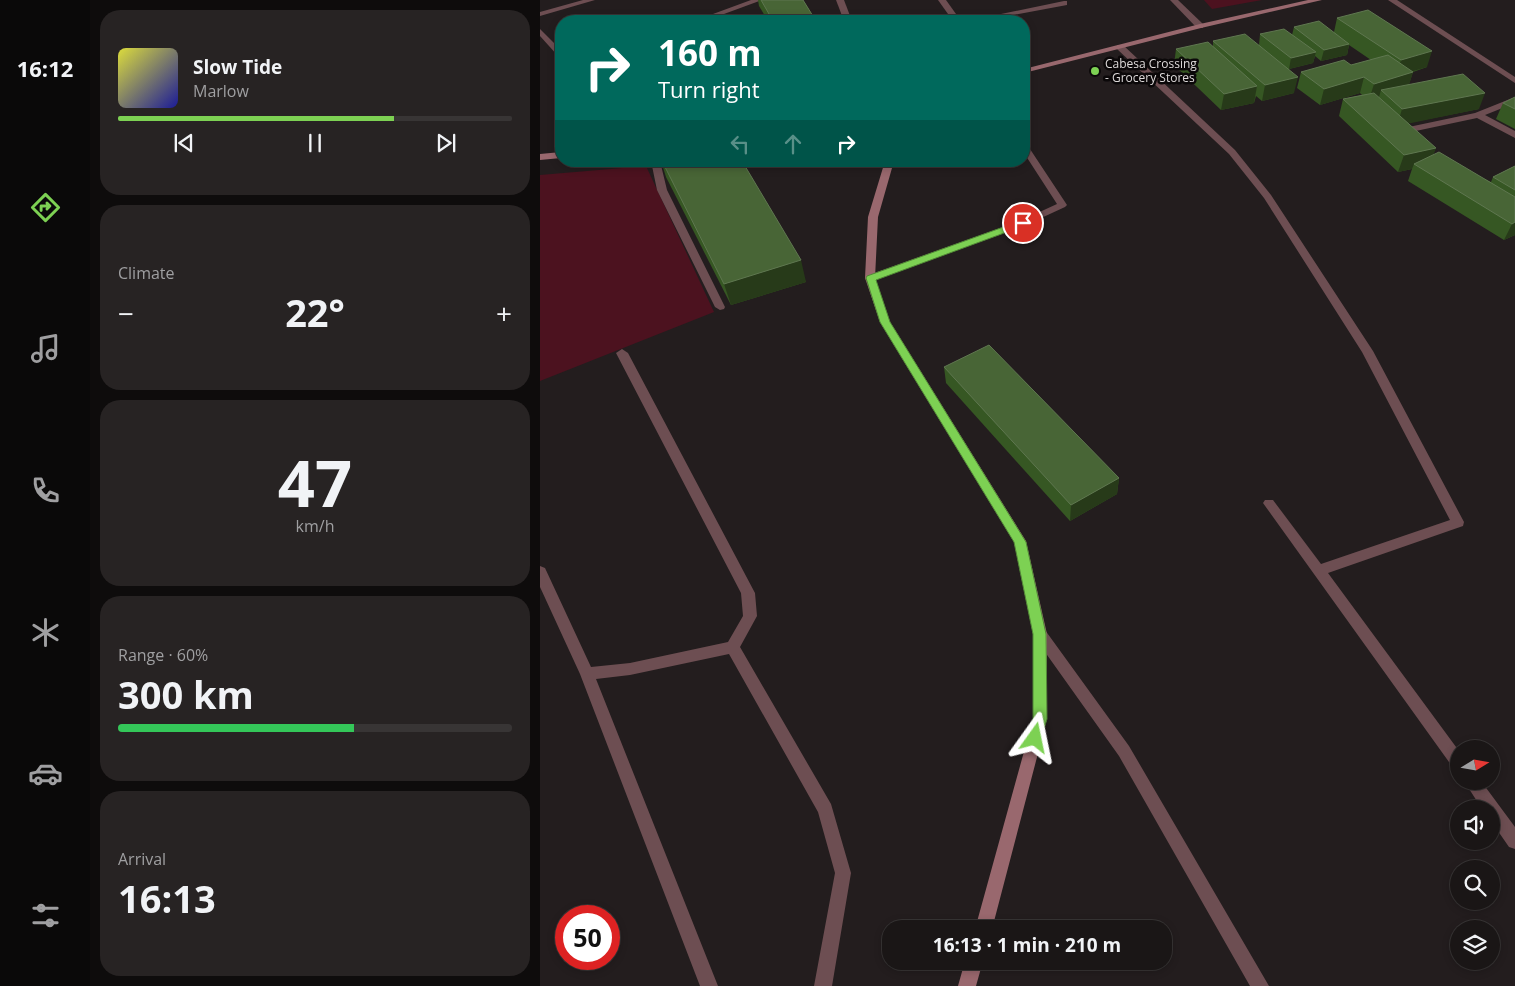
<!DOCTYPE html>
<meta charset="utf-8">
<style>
body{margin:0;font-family:"Open Sans",sans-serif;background:#272323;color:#f1f3f6;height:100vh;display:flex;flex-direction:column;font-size:19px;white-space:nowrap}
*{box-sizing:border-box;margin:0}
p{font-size:16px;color:#9f9fa1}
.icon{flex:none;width:28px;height:28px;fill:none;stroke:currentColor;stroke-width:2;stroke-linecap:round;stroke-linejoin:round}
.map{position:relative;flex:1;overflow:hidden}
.drawer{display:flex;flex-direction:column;gap:10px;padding:10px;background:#0e0c0c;width:450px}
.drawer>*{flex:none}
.top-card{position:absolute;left:15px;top:15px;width:475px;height:152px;border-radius:20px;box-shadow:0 2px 8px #0003,0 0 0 1px #383535;background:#00695c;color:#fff;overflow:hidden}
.needle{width:32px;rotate:79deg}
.buttons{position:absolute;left:910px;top:740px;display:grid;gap:10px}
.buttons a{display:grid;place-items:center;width:50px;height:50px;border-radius:50%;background:#1a1616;box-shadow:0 2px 8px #0003,0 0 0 1px #383535;font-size:25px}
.speed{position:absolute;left:15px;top:905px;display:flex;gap:10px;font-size:25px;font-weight:700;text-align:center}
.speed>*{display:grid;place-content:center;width:65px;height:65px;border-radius:50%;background:#1a1616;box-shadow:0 2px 8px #0003,0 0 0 1px #383535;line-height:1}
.speed .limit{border:8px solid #d22;background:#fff;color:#111}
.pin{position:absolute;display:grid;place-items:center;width:42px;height:42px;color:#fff;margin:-21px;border:2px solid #fff;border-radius:50%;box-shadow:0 1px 5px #0007}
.me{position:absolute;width:55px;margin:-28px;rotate:12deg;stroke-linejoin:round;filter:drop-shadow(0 0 4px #0008)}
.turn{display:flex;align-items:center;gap:18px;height:105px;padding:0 20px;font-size:22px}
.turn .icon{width:65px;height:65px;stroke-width:2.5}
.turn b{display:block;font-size:35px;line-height:42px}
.lanes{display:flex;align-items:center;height:48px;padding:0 20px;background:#0003;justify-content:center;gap:25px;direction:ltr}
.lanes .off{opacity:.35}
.big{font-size:38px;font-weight:700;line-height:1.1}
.drawer .widget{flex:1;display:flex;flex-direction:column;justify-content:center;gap:8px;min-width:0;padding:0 18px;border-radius:20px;background:#272323}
.drawer .dial{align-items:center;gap:0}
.dial b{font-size:65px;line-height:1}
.song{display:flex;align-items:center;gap:15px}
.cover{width:60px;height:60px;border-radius:8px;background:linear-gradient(135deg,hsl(60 70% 55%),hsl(240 70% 35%))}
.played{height:5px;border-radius:2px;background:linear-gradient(90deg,#7dd153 70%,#383535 70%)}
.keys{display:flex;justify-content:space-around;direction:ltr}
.heat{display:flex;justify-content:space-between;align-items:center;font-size:28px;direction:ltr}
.charge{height:8px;border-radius:4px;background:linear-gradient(90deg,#34c759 60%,#383535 0)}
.trip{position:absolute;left:342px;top:920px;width:290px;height:50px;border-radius:20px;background:#1a1616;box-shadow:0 2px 8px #0003,0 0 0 1px #383535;font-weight:700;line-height:50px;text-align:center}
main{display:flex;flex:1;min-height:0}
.menu{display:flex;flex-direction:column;width:90px;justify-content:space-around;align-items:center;background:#0a0909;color:#9f9fa1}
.menu .icon{width:35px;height:35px}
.menu .active{color:#7dd153}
.menu b{font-size:22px;color:#f1f3f6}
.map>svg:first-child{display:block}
.green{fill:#4c121f}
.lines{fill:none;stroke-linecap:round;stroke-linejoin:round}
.street{fill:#6d4e52;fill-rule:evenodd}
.secondary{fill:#99686e;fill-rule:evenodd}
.wall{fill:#365723}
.shaded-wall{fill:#273a19}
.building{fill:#486536;stroke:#5f7750}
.route{fill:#7dd153;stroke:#518836}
.poi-dot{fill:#7dd153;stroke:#0b0809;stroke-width:2}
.labels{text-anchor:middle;stroke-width:5;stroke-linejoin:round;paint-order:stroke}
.far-poi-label{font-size:12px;fill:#dedada;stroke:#0b0809;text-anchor:start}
</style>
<main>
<nav class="menu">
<b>16:12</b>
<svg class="icon active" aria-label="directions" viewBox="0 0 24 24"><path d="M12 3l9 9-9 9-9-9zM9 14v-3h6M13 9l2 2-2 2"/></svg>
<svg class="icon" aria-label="music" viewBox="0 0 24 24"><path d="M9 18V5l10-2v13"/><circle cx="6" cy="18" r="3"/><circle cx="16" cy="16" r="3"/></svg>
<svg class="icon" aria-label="phone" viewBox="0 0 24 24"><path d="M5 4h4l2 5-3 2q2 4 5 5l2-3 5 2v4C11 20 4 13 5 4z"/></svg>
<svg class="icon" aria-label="climate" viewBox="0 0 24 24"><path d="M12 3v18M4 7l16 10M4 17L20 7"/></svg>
<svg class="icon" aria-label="car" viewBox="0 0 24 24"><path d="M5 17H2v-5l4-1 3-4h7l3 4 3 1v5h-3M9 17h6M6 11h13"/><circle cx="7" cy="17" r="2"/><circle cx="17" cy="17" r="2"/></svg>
<svg class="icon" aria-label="filters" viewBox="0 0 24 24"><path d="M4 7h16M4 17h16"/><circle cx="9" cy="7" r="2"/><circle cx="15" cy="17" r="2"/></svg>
</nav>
<section class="drawer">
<div class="widget">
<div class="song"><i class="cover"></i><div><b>Slow Tide</b><p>Marlow</p></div></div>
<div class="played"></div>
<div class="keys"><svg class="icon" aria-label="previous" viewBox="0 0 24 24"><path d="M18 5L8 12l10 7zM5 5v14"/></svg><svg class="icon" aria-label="pause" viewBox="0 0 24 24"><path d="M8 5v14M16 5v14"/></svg><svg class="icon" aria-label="next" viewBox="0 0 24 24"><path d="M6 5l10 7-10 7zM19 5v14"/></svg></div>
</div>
<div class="widget"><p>Climate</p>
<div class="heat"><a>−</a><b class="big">22°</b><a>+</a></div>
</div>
<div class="widget dial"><b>47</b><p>km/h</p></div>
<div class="widget"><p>Range · 60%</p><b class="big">300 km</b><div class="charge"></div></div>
<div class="widget"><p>Arrival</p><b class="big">16:13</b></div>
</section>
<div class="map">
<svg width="975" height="986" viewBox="0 0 975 986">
<rect width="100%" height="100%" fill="#231d1e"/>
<g class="green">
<polygon points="664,0 722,0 672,9"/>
<polygon points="106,166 174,312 0,381 0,175"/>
</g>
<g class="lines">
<g class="street">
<polygon points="43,0 55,0 0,16 0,12"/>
<polygon points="211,0 222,0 165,21 154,21"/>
<polygon points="296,0 304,0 312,21 304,21"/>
<polygon points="398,0 406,0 421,21 413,21"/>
<polygon points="630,0 638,0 663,24 663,28 657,28"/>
<polygon points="848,0 857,0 975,77 975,83"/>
<polygon points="524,1 527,1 527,5 441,21 427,21"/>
<polygon points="0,29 21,50 21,56 18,56 0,36"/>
<polygon points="577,45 583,45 695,150 731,195 833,351 924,522 923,526 788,573 919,751 919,771 914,769 723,503 725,500 733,500 781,564 910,520 822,352 724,198 689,154 577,49"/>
<polygon points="975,97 975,103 945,115 975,131 975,138 937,118 871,132 872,134 868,137 860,131 864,128 935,113"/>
<polygon points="484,143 488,146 527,205 525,207 486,225 334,280 326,280 325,278 326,276 480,221 517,204 484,153"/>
<polygon points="111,161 120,161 127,190 185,307 184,309 180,310 175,307 117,190"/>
<polygon points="82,349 88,353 215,593 217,616 200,647 291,804 311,873 292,986 274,986 295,873 278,812 189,654 90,675 56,679 178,986 160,986 40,674 0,587 0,566 5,568 51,667 90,663 188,642 203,616 201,593 76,353"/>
<polygon points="500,628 505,630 589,746 729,986 710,986 579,756 495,638 493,634 495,630"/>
<polygon points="924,781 941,781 975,827 975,849 969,847 951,821 951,809 942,809"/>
</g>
<g class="secondary">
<polygon points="768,0 782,0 661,28 484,73 484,69 660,24"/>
<polygon points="21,152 21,158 0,160 0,154"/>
<polygon points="345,161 354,161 338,217 335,278 350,322 486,541 507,634 507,719 452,929 435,929 493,719 493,634 474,542 340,322 325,278 328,217"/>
<polygon points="425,961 443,961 436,986 418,986"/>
</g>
</g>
<g class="wall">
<polygon points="218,0 263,0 276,21 228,21 219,6"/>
<polygon points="797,18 887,67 873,72 869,84 939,109 868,123 894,155 951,182 953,177 975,166 975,235 964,240 868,181 872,169 858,172 799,116 803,99 822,95 820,93 780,105 757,88 761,72 811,65 831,60 809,45 807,55 781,61 775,56 773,63 749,69 754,93 722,101 716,96 714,103 681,110 634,65 636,49 673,46 673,41 719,45 720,34 752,35 754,27 794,32"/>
<polygon points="975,97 975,129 956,119 963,103"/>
<polygon points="121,161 202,161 266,282 191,305 126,177"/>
<polygon points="404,367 579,478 577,494 530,521 406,383"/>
</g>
<g class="shaded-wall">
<polygon points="809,44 807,55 781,61 784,50"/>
<polygon points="892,51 887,67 856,76 861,60"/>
<polygon points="776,52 773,63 749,69 751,58"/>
<polygon points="873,72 868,88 841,90 839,97 829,100 834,84"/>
<polygon points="758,77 754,93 722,101 725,85"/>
<polygon points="824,77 820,93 780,105 784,89"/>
<polygon points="717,86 714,103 681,110 684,94"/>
<polygon points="945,93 939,109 857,126 862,109"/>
<polygon points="896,148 890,165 874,164 872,169 858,172 864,155"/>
<polygon points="975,222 975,235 964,240 972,224"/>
<polygon points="261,260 266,282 191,305 184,284"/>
<polygon points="579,478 577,494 530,521 531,505"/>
</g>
<g class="building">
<polygon points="221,0 263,0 276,21 233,21"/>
<polygon points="828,10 892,51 861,60 797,18"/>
<polygon points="779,21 809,44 784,50 754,27"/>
<polygon points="744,29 776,52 751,58 720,34"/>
<polygon points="705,34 758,77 725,85 673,41"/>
<polygon points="668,42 717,86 684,94 636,49"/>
<polygon points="848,55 873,72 834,84 824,77 784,89 761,72 804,60 811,65"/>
<polygon points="923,74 945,93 862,109 841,90"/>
<polygon points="834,93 896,148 864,155 803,99"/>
<polygon points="975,97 975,109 963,103"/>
<polygon points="899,152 975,197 975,222 972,224 874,164"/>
<polygon points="122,161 202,161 261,260 184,284"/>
<polygon points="975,166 975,190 953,177"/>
<polygon points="449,345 579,478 531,505 404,367"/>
</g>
<polygon class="route" points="483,220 487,223 486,225 336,280 350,322 486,542 506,634 507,719 500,742 495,744 490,742 488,738 493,719 493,634 474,542 340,322 326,278 327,276"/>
<circle class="poi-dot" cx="555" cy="71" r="5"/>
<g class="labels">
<g class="far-poi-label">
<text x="565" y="68">Cabesa Crossing<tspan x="565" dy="14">- Grocery Stores</tspan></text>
</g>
</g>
</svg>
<div class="buttons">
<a><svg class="needle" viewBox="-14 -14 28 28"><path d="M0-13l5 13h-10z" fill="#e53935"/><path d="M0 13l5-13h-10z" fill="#9f9fa1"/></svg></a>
<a><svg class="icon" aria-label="sound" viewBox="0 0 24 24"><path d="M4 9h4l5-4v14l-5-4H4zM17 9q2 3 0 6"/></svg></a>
<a><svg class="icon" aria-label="search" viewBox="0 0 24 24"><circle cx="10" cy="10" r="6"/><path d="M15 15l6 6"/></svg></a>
<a><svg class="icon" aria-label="layers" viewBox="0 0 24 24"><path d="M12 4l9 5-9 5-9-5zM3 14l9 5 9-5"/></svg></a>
</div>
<div class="speed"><div class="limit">50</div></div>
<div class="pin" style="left:483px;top:223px;background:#d93025"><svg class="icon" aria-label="arrive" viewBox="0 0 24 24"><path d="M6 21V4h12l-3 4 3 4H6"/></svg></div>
<svg class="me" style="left:495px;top:738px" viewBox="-20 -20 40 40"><path d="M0-17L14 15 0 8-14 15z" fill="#7dd153" stroke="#fff" stroke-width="4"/></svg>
<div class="trip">16:13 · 1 min · 210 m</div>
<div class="top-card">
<div class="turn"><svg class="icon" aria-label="right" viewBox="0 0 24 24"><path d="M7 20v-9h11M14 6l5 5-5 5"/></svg><div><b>160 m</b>Turn right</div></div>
<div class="lanes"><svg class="icon off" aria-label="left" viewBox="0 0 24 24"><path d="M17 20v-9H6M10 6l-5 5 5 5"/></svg><svg class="icon off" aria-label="ahead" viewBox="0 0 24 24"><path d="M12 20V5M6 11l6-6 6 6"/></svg><svg class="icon" aria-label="right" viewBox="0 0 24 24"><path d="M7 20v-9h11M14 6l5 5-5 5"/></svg></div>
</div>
</div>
</main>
